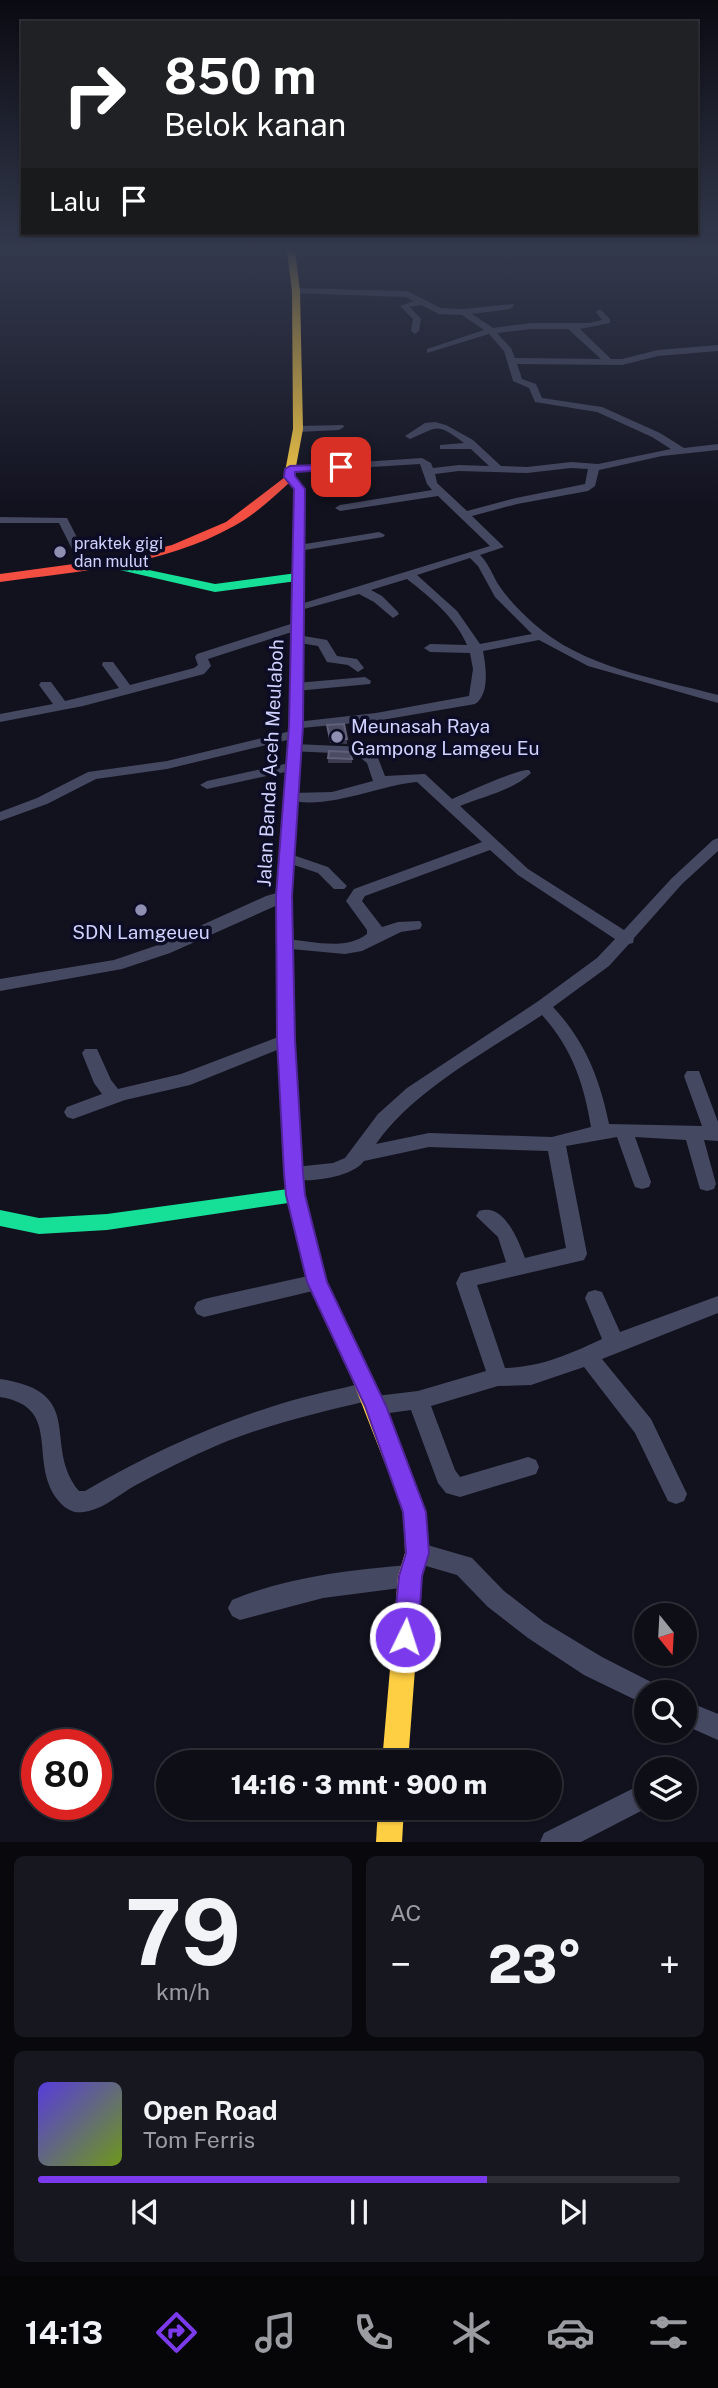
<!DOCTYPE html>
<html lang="id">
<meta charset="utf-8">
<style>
body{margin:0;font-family:"Public Sans",sans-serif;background:#171720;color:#f1f3f6;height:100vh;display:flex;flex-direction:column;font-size:26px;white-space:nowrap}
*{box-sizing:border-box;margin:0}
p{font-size:23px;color:#9b9ca1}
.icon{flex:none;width:38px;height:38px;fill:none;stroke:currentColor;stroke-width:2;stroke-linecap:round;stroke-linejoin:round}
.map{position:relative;height:1842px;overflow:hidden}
.sheet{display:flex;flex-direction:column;gap:14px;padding:14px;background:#08080d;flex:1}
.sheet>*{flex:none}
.top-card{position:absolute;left:21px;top:21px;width:677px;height:214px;border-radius:0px;box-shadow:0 2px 5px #0004,0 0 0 2px #2e2e36;background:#202124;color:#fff;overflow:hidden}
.needle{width:46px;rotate:162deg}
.controls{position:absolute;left:634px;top:1603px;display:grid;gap:14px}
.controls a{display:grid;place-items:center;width:63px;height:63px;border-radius:50%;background:#0e0e17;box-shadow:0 2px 5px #0004,0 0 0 2px #2e2e36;font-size:35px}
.speed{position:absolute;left:21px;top:1729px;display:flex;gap:14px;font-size:35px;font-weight:700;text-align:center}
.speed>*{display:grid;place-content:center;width:91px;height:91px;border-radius:50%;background:#0e0e17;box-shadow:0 2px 5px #0004,0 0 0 2px #2e2e36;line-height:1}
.speed .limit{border:10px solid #d22;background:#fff;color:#111}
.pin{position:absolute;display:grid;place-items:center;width:60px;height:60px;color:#fff;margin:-30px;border-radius:14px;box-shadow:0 4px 10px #0006}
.me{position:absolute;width:77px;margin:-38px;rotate:4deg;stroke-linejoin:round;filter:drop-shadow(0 0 5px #0008)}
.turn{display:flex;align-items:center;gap:24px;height:147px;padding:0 28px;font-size:32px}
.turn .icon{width:91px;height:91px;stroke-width:2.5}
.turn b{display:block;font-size:49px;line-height:60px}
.then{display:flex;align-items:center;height:66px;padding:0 28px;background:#0003;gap:14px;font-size:26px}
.big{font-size:52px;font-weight:800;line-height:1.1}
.sheet .tile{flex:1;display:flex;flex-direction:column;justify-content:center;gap:10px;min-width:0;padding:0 24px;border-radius:10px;background:#171720}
.sheet .dial{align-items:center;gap:0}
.dial b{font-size:91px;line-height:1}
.song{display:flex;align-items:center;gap:21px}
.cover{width:84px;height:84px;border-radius:10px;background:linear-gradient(135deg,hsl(250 70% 55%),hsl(80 70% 35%))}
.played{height:7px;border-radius:4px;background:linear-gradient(90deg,#7c3aed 70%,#2e2e36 70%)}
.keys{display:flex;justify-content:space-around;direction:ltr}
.heat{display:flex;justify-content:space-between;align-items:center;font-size:38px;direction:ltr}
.sheet .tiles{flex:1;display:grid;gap:14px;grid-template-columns:1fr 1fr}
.tile:last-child{grid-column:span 2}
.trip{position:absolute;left:156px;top:1750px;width:406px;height:70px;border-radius:35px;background:#0e0e17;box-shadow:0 2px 5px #0004,0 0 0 2px #2e2e36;font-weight:800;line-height:70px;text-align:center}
.tab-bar{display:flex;height:112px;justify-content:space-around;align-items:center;background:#060609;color:#9b9ca1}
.tab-bar .icon{width:49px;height:49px}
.tab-bar .on{color:#7c3aed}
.tab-bar b{font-size:32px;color:#f1f3f6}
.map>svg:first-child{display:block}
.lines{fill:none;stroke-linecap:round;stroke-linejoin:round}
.street{fill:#454861;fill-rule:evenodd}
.fast{fill:#16e098;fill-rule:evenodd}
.slow{fill:#ffcf43;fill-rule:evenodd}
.jam{fill:#f24e42;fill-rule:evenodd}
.wall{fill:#3b3a4f}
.building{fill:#4b4b62;stroke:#60607b;stroke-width:2}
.route{fill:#7c3aed;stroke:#51269a;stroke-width:2}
.poi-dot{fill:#8e8fb1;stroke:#0d0c25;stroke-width:2.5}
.labels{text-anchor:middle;stroke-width:7;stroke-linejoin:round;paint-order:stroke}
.far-poi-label{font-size:16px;fill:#d0d2ff;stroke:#0d0c25;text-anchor:start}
.poi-label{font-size:19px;fill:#d0d2ff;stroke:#0d0c25;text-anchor:start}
.street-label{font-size:19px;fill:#d0d2ff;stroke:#0d0c25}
</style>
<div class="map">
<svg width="718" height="1842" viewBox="0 0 718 1842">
<rect width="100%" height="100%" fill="#12121f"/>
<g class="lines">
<g class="street">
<path d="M296,288L407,291L441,308L464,309L513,304L514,306L510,309L472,314L493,328L531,323H589L602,320L596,312L600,309L610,319V323L580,329L611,359H622L658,350L718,345V351L658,356L622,365L517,364L522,379L536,384L542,398L602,407L660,433L684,448L718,444V450L662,456L599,470L595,486L588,491L517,504L472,516L504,547L480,555C490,565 493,577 500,587C509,600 522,613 533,623C583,668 655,678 718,695V703L588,666L539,640L483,651C486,667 490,694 475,704L376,721L291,729L289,726L296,722L376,713L469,696L473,669L470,653L430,652L424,648L430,644L467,645C455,617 430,597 407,579L371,590L382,596L397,611L399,614L393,618L374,602L359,594L297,611L291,607L490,546L438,496L340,511L335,508L340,505L432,490L427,484L420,464L290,472L286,471V467L422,458L431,463L433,468L459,465L489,466L471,449H440V445L464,443C435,422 439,427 410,439L405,436L425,423L435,422L446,425L473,440L501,466L527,467L571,462L598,464L671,449L652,437L597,412L535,402L529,388L513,381L504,351L489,334L427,353V349L484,330L462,315L439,314L421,305L410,307L421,319L419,331L415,334L411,331L413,319L400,306L414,301L405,297L293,293V289ZM531,329H568L601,359L515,358L511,348L497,333ZM571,468L588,469L585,484L516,498L467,511L437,483L435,474L459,471L527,473ZM470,558L478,566L495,597L532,634L480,644L457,611L417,575Z"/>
<polygon points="343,425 344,427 339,430 298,432 293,429 298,426"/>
<polygon points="0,517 67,518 91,565 85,568 81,567 59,523 0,523"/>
<polygon points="379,532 385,535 383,537 299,551 293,548 299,545"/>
<polygon points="297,622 303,626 301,629 208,659 211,666 204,674 83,706 0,722 0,714 53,704 39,685 41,682 51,682 65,701 119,688 102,665 103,662 113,662 130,685 194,668 198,665 195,657 197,654"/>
<polygon points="298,635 327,640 337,656 357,659 364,668 358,672 348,665 327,662 318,646 294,642 294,636"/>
<polygon points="365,677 371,681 370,684 296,691 289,687 296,683"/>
<polygon points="295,730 300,731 302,734 300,737 167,769 96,779 47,804 0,821 0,812 37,798 88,772 167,761"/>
<path d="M294,744L364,747L378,758L385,776L425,774L452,799C466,793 519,768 529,770L531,773C514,790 482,797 460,806L528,869L624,930L672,878L713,840L718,838V851L682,884L634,938L633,943L629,944L609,966L553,1007C585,1041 600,1079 609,1124L702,1126L684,1076L687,1071H699L718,1122V1141L704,1140L716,1184L714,1189L707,1191L700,1189L686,1140L635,1137L651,1182L649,1187L642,1189L635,1187L633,1182L617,1137L566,1146L587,1254L584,1260L477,1285L505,1368C541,1367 570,1354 602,1339L585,1298L588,1292L595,1290L602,1292L620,1332L718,1296V1313L602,1359L651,1419L687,1494L684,1501L676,1504L668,1501L635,1433L584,1367L531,1385L498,1386L431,1406L455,1470L460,1477L528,1457L536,1460L539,1467L536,1474L460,1497L446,1493L438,1483L411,1410L375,1415L367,1413L364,1406L367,1401C317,1413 266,1425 218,1445C190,1457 162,1471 136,1485C121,1493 106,1507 89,1511C74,1515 66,1510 57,1499C28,1460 63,1407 0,1397V1379C89,1392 41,1445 79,1491H85C147,1455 212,1425 280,1404C309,1395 339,1389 368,1382L375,1384L379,1391L376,1396L418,1391L486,1371L456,1283L461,1273L506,1262L498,1237L476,1216L479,1211C504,1202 518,1240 525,1258L566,1248L548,1151L429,1147L364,1161C352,1178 305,1184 286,1178L284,1173L286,1168L333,1163L345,1158L378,1114L407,1088L537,1002L597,958L615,939L518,875L490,850L365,896L362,901L382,927L398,922L420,921L422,925L420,929L401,932L362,951L345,954L280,948L278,944L280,940L286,939C312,941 345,951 367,934V930L346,901L354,889L482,842L417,782C375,786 330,810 287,800L285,797L287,794L292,793L332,792L373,781L367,763L356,754L289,751L287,748L289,745ZM542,1015C572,1048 584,1084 591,1127L552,1137L429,1133L376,1144C415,1089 485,1053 542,1015Z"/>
<polygon points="294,762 299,763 301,766 299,769 207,789 200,785 207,781"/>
<polygon points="287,853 328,867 347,886 344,889 334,889 318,873 282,861 279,858"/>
<polygon points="284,891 292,896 289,900 170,953 122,969 0,991 0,979 114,960 158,945 266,896"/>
<polygon points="286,1034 292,1036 295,1040 292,1044 190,1085 125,1100 73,1119 67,1117 64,1112 67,1107 102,1094 94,1083 82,1053 85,1049 97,1049 111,1080 118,1089 181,1074"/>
<polygon points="317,1274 324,1276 327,1282 324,1288 317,1290 204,1317 197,1314 194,1308 197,1302 204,1299"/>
<polygon points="417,1542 472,1558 504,1591 544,1622 602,1657 655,1684 658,1692 646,1692 646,1705 584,1675 528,1638 488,1607 457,1575 409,1561 405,1553 409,1545"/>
<path d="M408,1565L416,1568L420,1576L416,1584L408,1587L323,1598L240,1620L232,1616L228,1608L232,1600C287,1577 349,1570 408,1565Z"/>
<polygon points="684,1700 718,1714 718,1740 684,1725"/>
<polygon points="632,1789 641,1793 645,1802 641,1811 581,1842 540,1842 544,1833"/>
</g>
<g class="fast">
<polygon points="111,562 215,584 297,573 303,577 297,581 215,592 107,567 105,565"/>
<polygon points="295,1188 302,1190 304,1195 302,1200 295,1202 107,1230 39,1234 0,1226 0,1210 39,1218 107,1214"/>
</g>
<g class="slow">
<polygon points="287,251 295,251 300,291 303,429 294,477 305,489 303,726 292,896 295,1039 292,1043 280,1043 277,1039 276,896 289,726 295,490 284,477 293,429 292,291"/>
<polygon points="360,1365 367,1368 370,1374 426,1512 429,1553 422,1576 408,1762 382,1762 398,1576 405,1553 404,1512 350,1374 353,1368"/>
<polygon points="378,1808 404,1808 402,1842 376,1842"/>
</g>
<g class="jam">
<path d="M289,474L293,475V479C275,496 256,514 234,526C163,566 79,571 0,582V574L118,558L172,545L226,522Z"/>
<polygon points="286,1033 292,1035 295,1039 304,1195 327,1282 370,1374 367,1380 360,1383 353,1380 307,1282 286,1195 277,1039 280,1035"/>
</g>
</g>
<g class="wall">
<polygon points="327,725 347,739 347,744 330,743"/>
<polygon points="328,758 352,759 352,763 328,763"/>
</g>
<g class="building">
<polygon points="344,724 347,739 330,739 327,725"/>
<polygon points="329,751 350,752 352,759 328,758"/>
</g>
<linearGradient id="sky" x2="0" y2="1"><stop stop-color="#0a0a11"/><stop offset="0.49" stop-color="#33394d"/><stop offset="1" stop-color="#33394d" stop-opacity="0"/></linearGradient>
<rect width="718" height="508" fill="url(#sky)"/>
<polygon class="route" points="341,464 346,467 344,469 295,472 295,476 305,489 303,726 292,896 295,1040 303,1173 305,1195 327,1282 386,1406 426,1512 429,1553 422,1576 418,1637 414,1646 405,1649 397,1646 393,1637 399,1576 406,1553 403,1512 365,1406 307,1282 286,1195 284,1173 277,1040 276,896 289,726 294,489 284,477 285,469 290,466"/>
<g class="poi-dot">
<circle cx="60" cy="552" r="7"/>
<circle cx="337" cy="737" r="7"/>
<circle cx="141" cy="910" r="7"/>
</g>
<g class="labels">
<g class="far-poi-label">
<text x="74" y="549">praktek gigi<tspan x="74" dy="18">dan mulut</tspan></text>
</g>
<g class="poi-label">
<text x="351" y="733">Meunasah Raya<tspan x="351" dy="22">Gampong Lamgeu Eu</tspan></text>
<text x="141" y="939" text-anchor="middle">SDN Lamgeueu</text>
</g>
<g class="street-label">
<text transform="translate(270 763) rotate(-87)" y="7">Jalan Banda Aceh Meulaboh</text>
</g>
</g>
</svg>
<div class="controls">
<a><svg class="needle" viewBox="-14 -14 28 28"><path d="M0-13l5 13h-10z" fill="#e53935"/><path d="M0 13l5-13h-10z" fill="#9b9ca1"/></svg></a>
<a><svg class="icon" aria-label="search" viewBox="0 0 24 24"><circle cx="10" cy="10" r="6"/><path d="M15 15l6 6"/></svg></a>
<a><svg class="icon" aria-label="layers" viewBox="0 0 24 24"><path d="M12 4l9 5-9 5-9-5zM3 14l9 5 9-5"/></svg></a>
</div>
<div class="speed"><div class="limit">80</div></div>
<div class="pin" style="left:341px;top:467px;background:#d93025"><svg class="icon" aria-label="arrive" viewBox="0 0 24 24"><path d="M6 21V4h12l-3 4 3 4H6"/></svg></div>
<svg class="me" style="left:405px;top:1637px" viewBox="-20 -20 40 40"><circle r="17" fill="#7c3aed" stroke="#fff" stroke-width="3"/><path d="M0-11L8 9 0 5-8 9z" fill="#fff"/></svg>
<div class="trip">14:16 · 3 mnt · 900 m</div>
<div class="top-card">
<div class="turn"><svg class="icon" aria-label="right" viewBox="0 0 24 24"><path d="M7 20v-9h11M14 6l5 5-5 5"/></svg><div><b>850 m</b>Belok kanan</div></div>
<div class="then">Lalu<svg class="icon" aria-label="arrive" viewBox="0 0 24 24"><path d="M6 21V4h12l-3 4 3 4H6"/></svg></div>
</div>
</div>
<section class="sheet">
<div class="tiles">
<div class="tile dial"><b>79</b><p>km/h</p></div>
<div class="tile"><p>AC</p>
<div class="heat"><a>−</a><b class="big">23°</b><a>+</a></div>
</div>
<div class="tile">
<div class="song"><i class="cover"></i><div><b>Open Road</b><p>Tom Ferris</p></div></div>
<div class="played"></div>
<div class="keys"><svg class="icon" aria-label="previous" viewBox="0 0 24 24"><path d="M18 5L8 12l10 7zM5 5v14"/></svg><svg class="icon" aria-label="pause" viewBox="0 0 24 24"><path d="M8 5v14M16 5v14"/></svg><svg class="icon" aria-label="next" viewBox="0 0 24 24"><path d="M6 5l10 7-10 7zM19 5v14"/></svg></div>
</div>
</div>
</section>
<nav class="tab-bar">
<b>14:13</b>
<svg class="icon on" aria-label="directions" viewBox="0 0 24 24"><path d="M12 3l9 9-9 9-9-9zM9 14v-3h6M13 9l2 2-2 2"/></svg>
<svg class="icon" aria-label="music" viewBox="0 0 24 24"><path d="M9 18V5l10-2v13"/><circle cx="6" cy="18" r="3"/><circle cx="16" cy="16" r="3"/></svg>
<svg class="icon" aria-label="phone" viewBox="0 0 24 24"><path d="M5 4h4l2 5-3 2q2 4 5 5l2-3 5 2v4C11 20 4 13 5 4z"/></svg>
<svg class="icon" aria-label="climate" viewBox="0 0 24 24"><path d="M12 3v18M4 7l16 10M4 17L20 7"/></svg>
<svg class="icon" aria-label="car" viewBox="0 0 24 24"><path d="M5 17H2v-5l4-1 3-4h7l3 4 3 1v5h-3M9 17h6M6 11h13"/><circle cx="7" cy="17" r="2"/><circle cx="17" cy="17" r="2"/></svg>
<svg class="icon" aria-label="filters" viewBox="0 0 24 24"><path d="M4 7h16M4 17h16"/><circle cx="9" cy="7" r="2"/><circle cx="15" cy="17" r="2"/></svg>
</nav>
